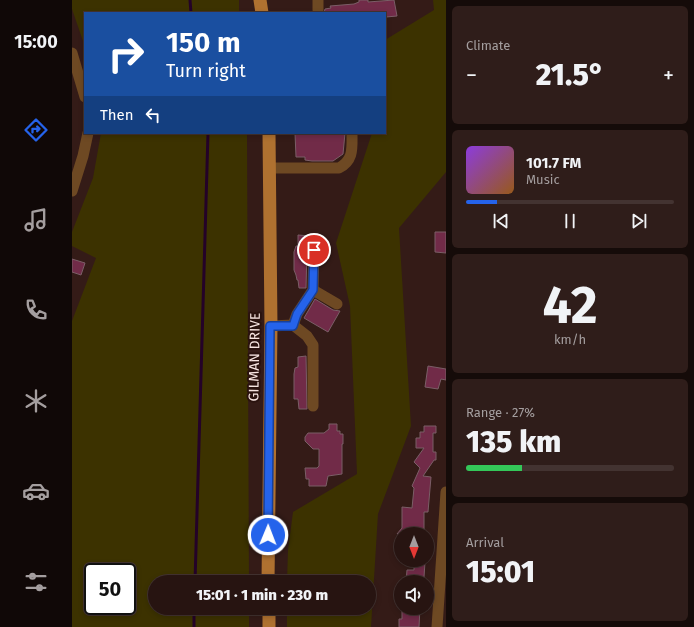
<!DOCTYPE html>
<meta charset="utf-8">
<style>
body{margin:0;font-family:"Fira Sans",sans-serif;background:#2f1d1a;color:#f1f3f6;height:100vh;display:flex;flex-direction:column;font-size:15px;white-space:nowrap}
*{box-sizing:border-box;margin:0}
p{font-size:13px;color:#a49e9f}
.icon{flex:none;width:22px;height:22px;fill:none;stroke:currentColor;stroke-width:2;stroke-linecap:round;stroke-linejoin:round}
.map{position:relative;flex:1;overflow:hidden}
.panel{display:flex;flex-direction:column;gap:6px;padding:6px;background:#150b09;width:248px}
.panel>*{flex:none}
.top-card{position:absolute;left:12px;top:12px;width:302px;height:122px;border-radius:0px;box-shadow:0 2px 6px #0003,0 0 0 1px #433331;background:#1a4fa0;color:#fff;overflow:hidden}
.needle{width:26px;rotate:180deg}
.tools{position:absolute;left:322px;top:527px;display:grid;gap:8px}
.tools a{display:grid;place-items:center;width:40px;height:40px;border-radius:50%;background:#271411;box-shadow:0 2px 6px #0003,0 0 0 1px #433331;font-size:20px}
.speed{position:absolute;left:12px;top:563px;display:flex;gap:8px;font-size:20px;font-weight:700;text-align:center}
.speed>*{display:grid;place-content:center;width:52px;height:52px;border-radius:50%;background:#271411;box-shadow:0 2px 6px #0003,0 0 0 1px #433331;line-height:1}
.speed .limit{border:2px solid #111;border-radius:6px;background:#fff;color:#111}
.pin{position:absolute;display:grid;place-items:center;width:34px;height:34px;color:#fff;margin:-17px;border:2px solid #fff;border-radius:50%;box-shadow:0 1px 4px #0007}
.me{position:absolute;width:44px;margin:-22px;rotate:1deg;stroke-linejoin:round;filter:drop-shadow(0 0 3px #0008)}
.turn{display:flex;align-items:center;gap:14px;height:84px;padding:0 16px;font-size:18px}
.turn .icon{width:52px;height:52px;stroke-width:2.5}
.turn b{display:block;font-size:28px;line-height:34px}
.then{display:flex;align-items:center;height:38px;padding:0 16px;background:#0003;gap:8px;font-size:15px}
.big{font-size:30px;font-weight:800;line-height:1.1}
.panel .card{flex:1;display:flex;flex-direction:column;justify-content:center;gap:6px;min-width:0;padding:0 14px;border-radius:6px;background:#2f1d1a}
.panel .dial{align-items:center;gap:0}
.dial b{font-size:52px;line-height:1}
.song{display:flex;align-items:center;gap:12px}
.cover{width:48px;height:48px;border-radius:6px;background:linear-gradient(135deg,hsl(270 70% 55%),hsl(30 70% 35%))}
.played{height:4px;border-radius:2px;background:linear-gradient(90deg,#2563eb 15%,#433331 15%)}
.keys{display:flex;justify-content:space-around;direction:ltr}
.heat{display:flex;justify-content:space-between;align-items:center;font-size:22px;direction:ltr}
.charge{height:6px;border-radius:3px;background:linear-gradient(90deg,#34c759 27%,#433331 0)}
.trip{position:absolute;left:76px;top:575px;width:228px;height:40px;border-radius:20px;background:#271411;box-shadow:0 2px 6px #0003,0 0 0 1px #433331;font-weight:800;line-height:40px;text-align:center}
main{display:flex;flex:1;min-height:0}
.tab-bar{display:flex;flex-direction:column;width:72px;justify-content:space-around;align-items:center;background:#100807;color:#a49e9f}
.tab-bar .icon{width:28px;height:28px}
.tab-bar .active{color:#2563eb}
.tab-bar b{font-size:18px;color:#f1f3f6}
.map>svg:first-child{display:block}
.green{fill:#3c3200;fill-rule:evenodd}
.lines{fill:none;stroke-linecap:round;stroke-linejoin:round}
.stream{stroke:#240228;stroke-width:3}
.building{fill:#712b48;stroke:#7b5e67}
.minor{stroke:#6e4923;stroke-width:11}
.major{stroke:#af7130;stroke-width:13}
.route-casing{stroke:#184099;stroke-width:10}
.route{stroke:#2563eb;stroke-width:7}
.labels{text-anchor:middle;stroke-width:4;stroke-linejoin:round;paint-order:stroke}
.street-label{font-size:14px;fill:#f7e5e1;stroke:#2a120e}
</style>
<main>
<nav class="tab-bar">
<b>15:00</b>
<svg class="icon active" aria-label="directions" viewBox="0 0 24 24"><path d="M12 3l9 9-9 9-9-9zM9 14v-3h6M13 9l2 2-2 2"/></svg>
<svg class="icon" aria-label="music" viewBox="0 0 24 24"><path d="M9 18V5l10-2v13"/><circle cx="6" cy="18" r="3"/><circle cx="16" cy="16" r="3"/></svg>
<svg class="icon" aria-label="phone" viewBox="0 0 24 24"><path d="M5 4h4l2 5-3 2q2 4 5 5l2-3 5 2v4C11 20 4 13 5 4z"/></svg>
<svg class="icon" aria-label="climate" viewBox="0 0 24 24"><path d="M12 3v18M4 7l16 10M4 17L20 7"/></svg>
<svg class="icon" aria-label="car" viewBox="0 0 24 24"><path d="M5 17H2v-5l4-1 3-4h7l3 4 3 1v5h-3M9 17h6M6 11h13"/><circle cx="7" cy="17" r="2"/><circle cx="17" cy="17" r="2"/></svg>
<svg class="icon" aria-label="filters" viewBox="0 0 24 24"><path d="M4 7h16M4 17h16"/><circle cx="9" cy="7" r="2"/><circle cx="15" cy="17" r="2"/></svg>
</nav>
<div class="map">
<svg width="374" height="627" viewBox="0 0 374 627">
<rect width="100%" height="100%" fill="#341b17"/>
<g class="green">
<polygon points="0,0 167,0 167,13 13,13 13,47 0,9"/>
<polygon points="361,0 374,0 374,172 327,228 339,426 306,514 299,627 215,627 215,608 297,608 297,582 215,582 216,550 221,512 285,474 278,306 264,243 300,133 313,133 313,40 362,10"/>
<path d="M29,133H175L177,582H83V608H177V627H0V321L24,258L0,246V232L21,178ZM21,572H55V606H21Z"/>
</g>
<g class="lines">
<g class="stream">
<polyline points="118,0 119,13"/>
<polyline points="123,582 136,133"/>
<polyline points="122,627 122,608"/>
</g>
</g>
<g class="building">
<polygon points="287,0 296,0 296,2 322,0 325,16 314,17 313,13 252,13 253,9 259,8 258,6 282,4 287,2"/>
<polygon points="223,133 273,133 271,154 261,161 240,161 233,160 233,157 224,157"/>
<polygon points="363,232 374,232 374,253 363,252"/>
<polygon points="226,235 238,236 239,241 235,250 234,288 227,288 226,280 225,280 224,275 222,270 222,252 224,246 226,246"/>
<polygon points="0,259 13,263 9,275 0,272"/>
<polygon points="243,299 261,310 268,311 256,332 232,318"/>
<polygon points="234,356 235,409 227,409 226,399 222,399 222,374 223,368 226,367 226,357"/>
<polygon points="356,366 374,369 374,380 369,379 366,389 353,387"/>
<polygon points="257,424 265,424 265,431 268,431 268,434 271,434 271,444 270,444 270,474 256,476 254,486 237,486 237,479 234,479 233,468 245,468 247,466 247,449 241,449 233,441 233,437 236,433 252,433 257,429"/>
<polygon points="352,426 364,426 364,433 361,433 361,452 364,452 364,460 362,460 351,476 359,477 356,512 352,512 352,531 348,531 348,534 325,534 330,528 330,507 340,508 342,488 340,486 348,468 342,462 352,448 344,448 344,438 348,438 348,432 352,432"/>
<polygon points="342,562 353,562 352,577 349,577 349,580 346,580 346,582 334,582 335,570 342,570"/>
<polygon points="337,608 348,608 347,627 327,627 327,619 330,619 330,609 337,610"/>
</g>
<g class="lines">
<g class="minor">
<polyline points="246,0 246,10"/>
<polyline points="0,53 13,97"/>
<path d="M198,168H267C282,160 280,148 280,133"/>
<polyline points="0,191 11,156 16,133"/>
<polyline points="241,290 265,304"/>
<polyline points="221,325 225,314 241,290 242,250"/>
<polyline points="199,326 221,325 235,336 241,345 241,406"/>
<polyline points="365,627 374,492"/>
</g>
<g class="major">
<polyline points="188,0 190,13"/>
<polyline points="196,582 199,326 197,133"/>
<polyline points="197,608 197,627"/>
</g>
</g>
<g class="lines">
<g class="route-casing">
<polyline id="route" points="196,535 198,326 221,326 225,314 241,290 242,250"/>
</g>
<use href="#route" class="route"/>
</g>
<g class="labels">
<g class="street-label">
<text transform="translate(182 357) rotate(-89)" y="5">GILMAN DRIVE</text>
</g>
</g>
</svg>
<div class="tools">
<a><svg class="needle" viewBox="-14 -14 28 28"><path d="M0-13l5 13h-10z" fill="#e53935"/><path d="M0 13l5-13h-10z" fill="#a49e9f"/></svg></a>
<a><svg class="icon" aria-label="sound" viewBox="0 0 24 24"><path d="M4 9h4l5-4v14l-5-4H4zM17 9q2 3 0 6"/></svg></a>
</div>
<div class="speed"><div class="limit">50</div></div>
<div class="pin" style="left:242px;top:250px;background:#d93025"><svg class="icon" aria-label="arrive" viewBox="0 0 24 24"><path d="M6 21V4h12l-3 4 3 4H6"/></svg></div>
<svg class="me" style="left:196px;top:535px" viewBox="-20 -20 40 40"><circle r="17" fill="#2563eb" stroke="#fff" stroke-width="3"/><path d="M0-11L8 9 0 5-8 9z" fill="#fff"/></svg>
<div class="trip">15:01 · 1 min · 230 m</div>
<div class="top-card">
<div class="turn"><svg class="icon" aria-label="right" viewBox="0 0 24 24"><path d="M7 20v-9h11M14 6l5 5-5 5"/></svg><div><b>150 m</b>Turn right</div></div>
<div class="then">Then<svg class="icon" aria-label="left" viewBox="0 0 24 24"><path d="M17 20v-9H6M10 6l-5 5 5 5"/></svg></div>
</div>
</div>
<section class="panel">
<div class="card"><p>Climate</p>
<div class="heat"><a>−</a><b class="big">21.5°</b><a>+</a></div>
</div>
<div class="card">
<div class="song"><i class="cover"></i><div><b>101.7 FM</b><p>Music</p></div></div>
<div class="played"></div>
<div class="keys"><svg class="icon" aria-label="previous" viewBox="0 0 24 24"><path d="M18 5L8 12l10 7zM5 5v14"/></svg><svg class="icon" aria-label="pause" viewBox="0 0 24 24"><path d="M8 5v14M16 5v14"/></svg><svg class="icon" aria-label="next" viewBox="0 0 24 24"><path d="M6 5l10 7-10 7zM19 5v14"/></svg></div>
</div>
<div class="card dial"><b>42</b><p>km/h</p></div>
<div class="card"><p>Range · 27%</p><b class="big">135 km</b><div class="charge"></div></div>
<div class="card"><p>Arrival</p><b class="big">15:01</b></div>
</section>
</main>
